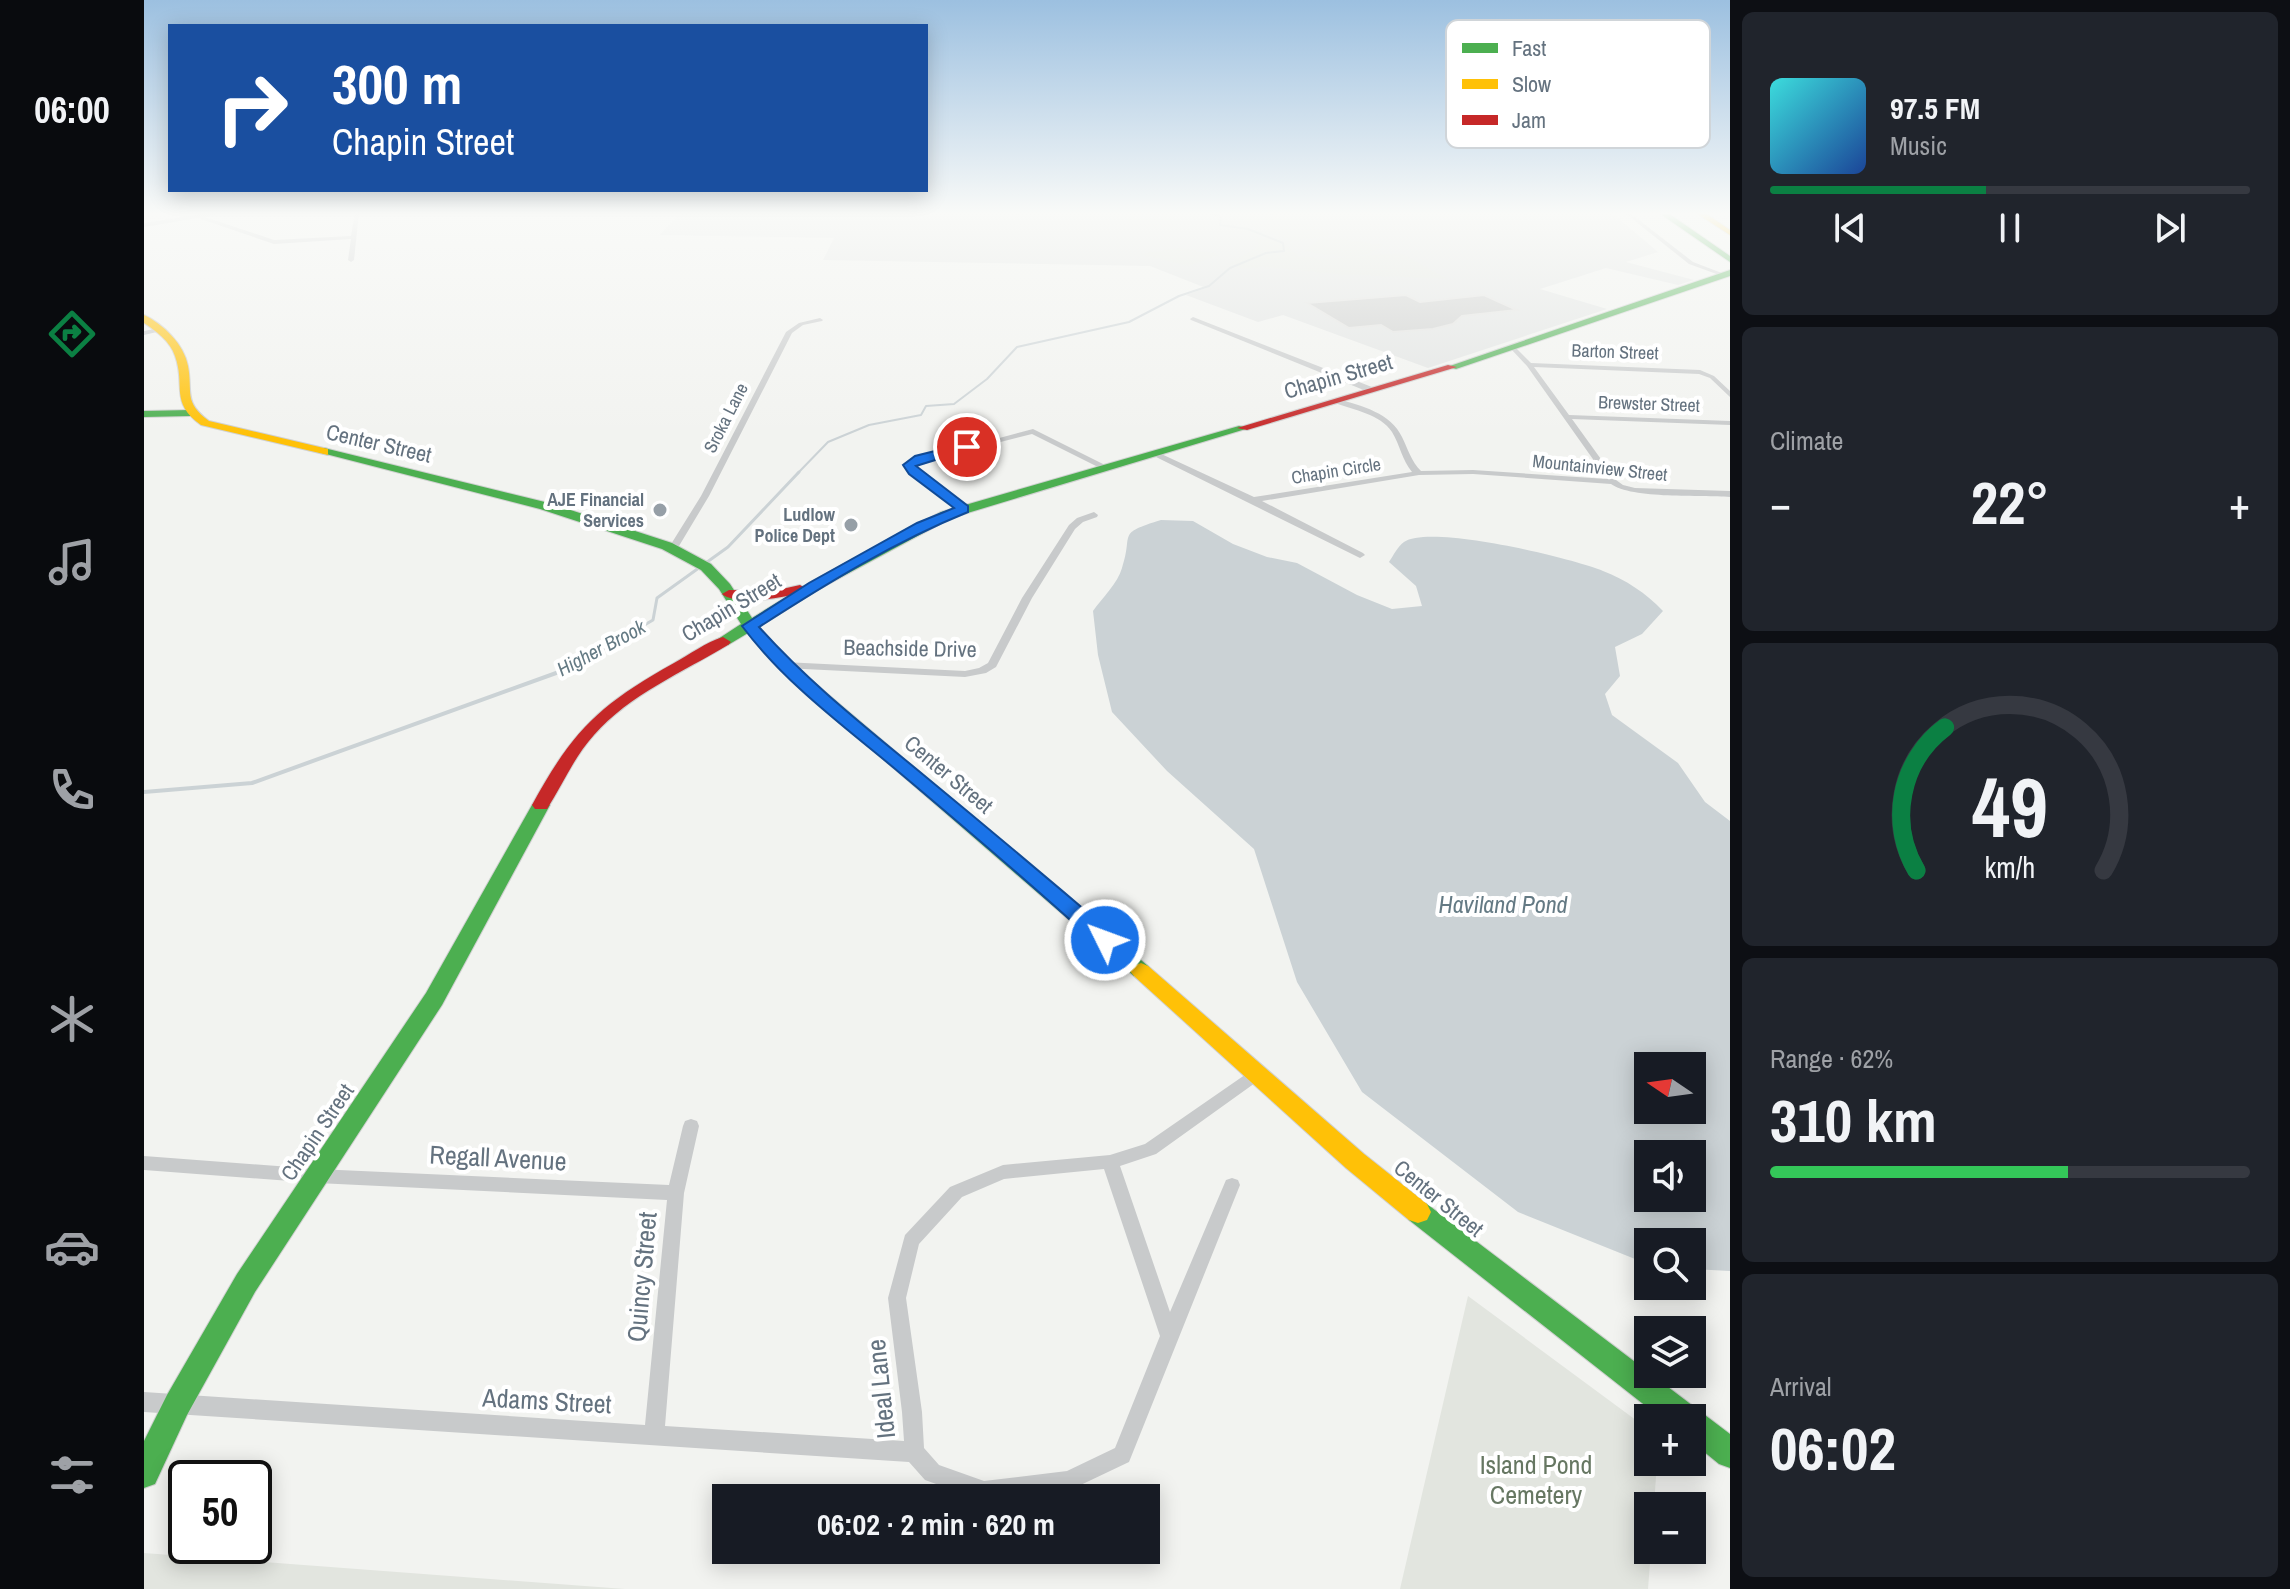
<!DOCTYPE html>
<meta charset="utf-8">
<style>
body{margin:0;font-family:"Archivo Narrow",sans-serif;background:#20242c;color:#f1f3f6;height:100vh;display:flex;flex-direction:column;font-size:30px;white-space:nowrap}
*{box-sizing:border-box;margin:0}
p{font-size:26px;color:#9ea1a6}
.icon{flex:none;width:44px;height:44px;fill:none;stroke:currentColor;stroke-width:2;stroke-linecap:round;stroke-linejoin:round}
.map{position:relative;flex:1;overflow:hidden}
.side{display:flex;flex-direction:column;gap:12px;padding:12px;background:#0d0f14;width:560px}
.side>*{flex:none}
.top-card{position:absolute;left:24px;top:24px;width:760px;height:168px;border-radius:0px;box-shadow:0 4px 20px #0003;background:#1a4fa0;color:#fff;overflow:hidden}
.needle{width:52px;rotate:283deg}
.fabs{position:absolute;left:1490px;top:1052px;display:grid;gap:16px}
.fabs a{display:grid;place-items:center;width:72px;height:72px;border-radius:0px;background:#171b24;box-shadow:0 4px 20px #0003;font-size:40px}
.speed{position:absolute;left:24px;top:1460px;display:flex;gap:16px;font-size:40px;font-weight:700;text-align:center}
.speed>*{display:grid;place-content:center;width:104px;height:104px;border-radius:50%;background:#171b24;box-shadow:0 4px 20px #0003;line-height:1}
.speed .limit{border:4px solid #111;border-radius:12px;background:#fff;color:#111}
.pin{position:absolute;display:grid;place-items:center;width:68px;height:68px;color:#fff;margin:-34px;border:4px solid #fff;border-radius:50%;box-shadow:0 2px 8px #0007}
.me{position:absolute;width:88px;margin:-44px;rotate:312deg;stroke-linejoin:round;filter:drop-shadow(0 0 6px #0008)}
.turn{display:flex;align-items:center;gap:28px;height:168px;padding:0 32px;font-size:36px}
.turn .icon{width:104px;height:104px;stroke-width:2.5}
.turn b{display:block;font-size:56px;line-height:68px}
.big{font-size:60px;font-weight:800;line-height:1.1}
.side .card{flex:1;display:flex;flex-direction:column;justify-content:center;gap:12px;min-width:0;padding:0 28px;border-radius:12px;background:#20242c}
.side .dial{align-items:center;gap:0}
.dial svg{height:208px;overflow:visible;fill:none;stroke:#363941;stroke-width:7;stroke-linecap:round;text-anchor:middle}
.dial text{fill:#f1f3f6;stroke:none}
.song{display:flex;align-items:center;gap:24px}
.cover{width:96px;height:96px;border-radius:12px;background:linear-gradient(135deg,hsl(180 70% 55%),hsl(220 70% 35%))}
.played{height:8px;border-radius:4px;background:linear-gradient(90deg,#0b8043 45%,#363941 45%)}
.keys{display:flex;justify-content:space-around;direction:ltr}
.heat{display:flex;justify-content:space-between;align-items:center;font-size:44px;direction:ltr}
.charge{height:12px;border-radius:6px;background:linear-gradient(90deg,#34c759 62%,#363941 0)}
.trip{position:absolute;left:568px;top:1484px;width:448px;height:80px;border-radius:0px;background:#171b24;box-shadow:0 4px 20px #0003;font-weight:800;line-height:80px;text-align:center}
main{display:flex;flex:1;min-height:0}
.tab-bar{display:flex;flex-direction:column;width:144px;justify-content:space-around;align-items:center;background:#090b0e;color:#9ea1a6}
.tab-bar .icon{width:56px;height:56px}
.tab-bar .selected{color:#0b8043}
.tab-bar b{font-size:36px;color:#f1f3f6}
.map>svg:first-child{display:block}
.built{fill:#e2e4e3}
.green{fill:#e2e5df}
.water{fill:#cbd2d5;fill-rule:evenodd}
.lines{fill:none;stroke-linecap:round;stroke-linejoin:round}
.stream-far2{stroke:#cbd2d5;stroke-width:2}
.stream-far1{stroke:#cbd2d5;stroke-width:3}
.stream{stroke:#cbd2d5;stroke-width:4}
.building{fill:#cdcecd;stroke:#e2e2e0;stroke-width:2}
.fast-casing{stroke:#d0d1d1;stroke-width:2}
.slow-casing{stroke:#d0d1d1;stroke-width:2}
.jam-casing{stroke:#d0d1d1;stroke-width:2}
.street{fill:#c8cacb;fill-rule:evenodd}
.fast{fill:#4caf50;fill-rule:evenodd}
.slow{fill:#ffc107;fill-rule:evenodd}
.jam{fill:#c62828;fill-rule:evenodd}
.route{fill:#1a73e8;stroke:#114b97;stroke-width:2}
.poi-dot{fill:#969fa7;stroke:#fff;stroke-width:3}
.labels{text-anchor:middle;stroke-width:8;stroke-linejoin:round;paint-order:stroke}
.far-street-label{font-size:18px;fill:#64727f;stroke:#fff}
.far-poi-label{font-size:18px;font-weight:bold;fill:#64727f;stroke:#fff;text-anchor:end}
.far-water-label{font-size:20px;font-style:italic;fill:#647a84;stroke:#fff}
.street-label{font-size:22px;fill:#64727f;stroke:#fff}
.water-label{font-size:24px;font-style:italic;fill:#647a84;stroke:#fff}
.near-street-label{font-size:26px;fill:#64727f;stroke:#fff}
.near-park-label{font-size:26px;fill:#667762;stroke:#fff}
.key{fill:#fff;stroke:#d0d5d9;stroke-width:2}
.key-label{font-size:22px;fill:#64727f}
</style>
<main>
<nav class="tab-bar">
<b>06:00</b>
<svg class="icon selected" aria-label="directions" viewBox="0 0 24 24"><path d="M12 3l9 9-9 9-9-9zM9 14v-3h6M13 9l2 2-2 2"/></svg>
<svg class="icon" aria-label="music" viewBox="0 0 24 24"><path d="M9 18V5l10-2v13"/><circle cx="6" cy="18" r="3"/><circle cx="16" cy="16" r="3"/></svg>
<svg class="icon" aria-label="phone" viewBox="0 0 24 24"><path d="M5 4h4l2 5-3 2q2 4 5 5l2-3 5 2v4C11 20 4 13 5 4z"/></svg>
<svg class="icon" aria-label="climate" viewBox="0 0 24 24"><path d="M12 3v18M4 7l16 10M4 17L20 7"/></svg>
<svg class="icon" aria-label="car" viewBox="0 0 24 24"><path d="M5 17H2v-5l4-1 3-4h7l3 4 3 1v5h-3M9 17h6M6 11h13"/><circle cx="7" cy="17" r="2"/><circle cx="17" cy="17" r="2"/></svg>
<svg class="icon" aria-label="filters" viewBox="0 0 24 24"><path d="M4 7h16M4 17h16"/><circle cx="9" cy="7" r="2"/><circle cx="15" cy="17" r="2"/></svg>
</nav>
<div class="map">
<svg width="1586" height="1589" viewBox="0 0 1586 1589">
<rect width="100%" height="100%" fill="#f2f3f0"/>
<polygon class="built" points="536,213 1468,213 1514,252 1482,262 1550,280 1534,285 1462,268 1396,289 1463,309 1284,368 1139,315 1114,322 1042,295 1062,288 1006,266 679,260 690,238 516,235"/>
<g class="green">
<polygon points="981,213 1025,213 1034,229 988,229"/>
<polygon points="1134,213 1190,235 1147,241 1092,218"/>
<polygon points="1113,238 1133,239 1155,256 1179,259 1257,253 1303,279 1193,274 1123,267 1096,268 1085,264 1115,246"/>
<path d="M1187,238L1239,245C1222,263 1183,255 1161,251L1175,239Z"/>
<polygon points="1035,248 1077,254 1044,266 996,254"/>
<polygon points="1324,1296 1504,1429 1504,1462 1513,1462 1510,1506 1504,1506 1504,1550 1507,1550 1504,1589 1256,1589"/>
<polygon points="0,1553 481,1589 0,1589"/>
</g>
<path class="water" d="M1017,520L1049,521L1089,544L1123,557L1153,563L1213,595L1248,609L1278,606L1272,586L1245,562C1249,556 1254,546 1260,542C1287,524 1427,558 1459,571C1482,580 1502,593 1519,611L1498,634L1471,647L1476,676L1461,694L1468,715L1534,763L1561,802L1586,821V1271L1548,1269V1242H1504V1262L1496,1261L1374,1212L1218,1092L1153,982L1110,849L1023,771L968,712L954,655L949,611C958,598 974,583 978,568C990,533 971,534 1017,520ZM1504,1066H1548V1110H1504ZM1548,1154V1198H1504V1154Z"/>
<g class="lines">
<polyline class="stream-far2" points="653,474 684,442 725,425 777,415 782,406 810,404 843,379 873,347 985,322 1035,296 1065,286 1086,268 1122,253 1140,251 1139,243 1104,229 1076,225 1077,217 1066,213"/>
<polyline class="stream-far1" points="439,661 509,620 513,598 584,547 655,472"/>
<polyline class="stream" points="0,792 108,783 426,668 442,659"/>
</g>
<polygon class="building" points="1262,295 1276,302 1340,295 1373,310 1318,316 1309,324 1289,329 1249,332 1237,325 1205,328 1163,303"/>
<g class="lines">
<g class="fast-casing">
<g id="fast">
<polygon points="1515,213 1524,213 1586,256 1586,262"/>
<polygon points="1586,270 1586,276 1312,369 1303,367"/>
<polygon points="0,411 46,410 52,413 46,416 0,417"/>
<polygon points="1095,426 1105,428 807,518 675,589 615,627 646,662 1004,966 1008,971 1004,976 990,976 634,668 604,633 584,645 574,645 574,639 597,624 575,589 557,570 518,549 396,509 174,452 180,448 405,503 528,543 567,564 586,584 608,618 665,583 797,512"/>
<polygon points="397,799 406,805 298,1005 111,1292 43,1415 11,1484 0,1488 0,1441 23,1395 93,1274 282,993 388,805"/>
<polygon points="1274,1201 1283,1204 1586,1434 1586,1468 1575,1464 1548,1442 1548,1418 1517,1418 1265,1220 1261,1212 1265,1204"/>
</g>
</g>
<g class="slow-casing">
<g id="slow">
<polygon points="1552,213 1561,213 1586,230 1586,235"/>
<path d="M0,315C19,324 40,344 44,366C49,392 39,402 65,421L184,449V455L57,425C25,402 42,386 31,356C26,341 12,331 0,323Z"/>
<polygon points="997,963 1004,966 1220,1154 1283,1204 1287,1212 1283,1220 1274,1223 1265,1220 1202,1168 990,976 986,971 990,966"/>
</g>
</g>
<g class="jam-casing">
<g id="jam">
<polygon points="1304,365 1313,367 1103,430 1093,428"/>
<path d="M656,585L663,589L661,592C641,597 594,607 578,594L585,590L629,591Z"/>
<path d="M579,637L587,642L584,645C539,672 485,695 450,735C430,757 419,784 403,809H391L388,805C429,730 455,705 530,663C545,655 562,642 579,637Z"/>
</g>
</g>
<g class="street">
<polygon points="65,213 76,213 61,217 130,240 207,236 211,213 215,213 210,260 207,262 204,260 207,239 130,244 54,218 0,227 0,223"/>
<polygon points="370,213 473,213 372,214"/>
<polygon points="1481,213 1486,213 1549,262 1583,275 1578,276 1545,264"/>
<polygon points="1049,317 1233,389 1234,391 1227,393 1047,320 1046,319"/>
<polygon points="676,318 679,320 678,321 659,325 648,333 565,496 532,551 526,551 524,549 557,496 642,332 655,323"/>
<polygon points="15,328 18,330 17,331 0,335 0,331"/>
<path d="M1367,347H1371L1387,363L1556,370L1570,376L1586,391V397L1566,378L1555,374L1390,367L1425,415L1586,421V425L1428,419L1472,480L1479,485L1491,488L1586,491V497C1559,495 1487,499 1467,484L1329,474L1275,475L1118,501L1219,553L1221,555L1216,558L1006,454L1013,452L1110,497L1268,472C1258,460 1256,445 1248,432C1236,414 1210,410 1191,403L1190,401L1194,399C1218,406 1247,413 1258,437C1264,449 1267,461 1277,471L1329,470L1463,479L1383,366L1367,349Z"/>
<polygon points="889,429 965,467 958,469 888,434 771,464 773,471 823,507 823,511 820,512 767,474 762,463"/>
<polygon points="950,512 954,515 953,517 939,522 931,529 888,598 852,667 842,673 821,677 640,668 635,665 640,662 821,671 835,668 844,663 878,598 925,525 933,518"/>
<path d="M1113,1068L1118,1070L1121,1074L1118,1078L1012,1154L976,1166L1026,1312L1082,1180L1088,1178L1094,1180L1096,1185L985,1462L924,1491L867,1498H831L781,1480L765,1462L0,1412V1392L501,1425L523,1200L173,1183L0,1170V1156L173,1169L525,1185L539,1126L541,1121L547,1119L553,1121L555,1126L540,1193L521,1426L760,1441L758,1412L744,1298L761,1235L806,1187L859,1165L966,1155L1001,1144L1108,1070ZM960,1169L1016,1336L971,1448L923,1471L840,1481L795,1465L780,1448L778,1412L762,1298L775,1244L818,1197L860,1179Z"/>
</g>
<use href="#fast" class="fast"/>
<use href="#slow" class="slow"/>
<use href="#jam" class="jam"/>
</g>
<linearGradient id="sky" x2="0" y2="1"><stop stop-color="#9cc0e0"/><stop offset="0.49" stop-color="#f9faf8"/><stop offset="1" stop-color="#f9faf8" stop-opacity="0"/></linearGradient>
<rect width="1586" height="435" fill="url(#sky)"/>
<path class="route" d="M823,443L827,444V449L772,466L824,506V512C750,542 682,584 615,627C665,683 724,729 782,777C845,829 907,881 969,934L972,940L969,945H954C887,884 819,826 750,768C697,724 640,682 598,626L665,583L773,523L810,508L765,474L759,465L771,456Z"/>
<g class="poi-dot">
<circle cx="516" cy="510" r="8"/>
<circle cx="707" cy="525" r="8"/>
</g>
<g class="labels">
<g class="far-street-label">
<text transform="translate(1471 352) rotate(2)" y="6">Barton Street</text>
<text transform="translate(1505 404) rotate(2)" y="6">Brewster Street</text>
<text transform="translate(582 418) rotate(-63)" y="6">Sroka Lane</text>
<text transform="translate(1456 468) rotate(6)" y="6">Mountainview Street</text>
<text transform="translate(1192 471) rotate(-9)" y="6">Chapin Circle</text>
</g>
<g class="far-poi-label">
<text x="500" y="506">AJE Financial<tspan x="500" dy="21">Services</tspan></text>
<text x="691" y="521">Ludlow<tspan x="691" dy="21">Police Dept</tspan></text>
</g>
<g class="far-water-label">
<text transform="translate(457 648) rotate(-28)" y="7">Higher Brook</text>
</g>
<g class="street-label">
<text transform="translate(1194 376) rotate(-16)" y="8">Chapin Street</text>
<text transform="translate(235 443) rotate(13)" y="8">Center Street</text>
<text transform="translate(587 607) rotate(-31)" y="8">Chapin Street</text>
<text transform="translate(766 648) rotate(1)" y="8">Beachside Drive</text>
<text transform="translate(805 774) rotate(40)" y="8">Center Street</text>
<text transform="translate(173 1132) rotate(-56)" y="8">Chapin Street</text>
<text transform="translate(1295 1198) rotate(39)" y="8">Center Street</text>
</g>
<g class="water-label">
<text x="1359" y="913">Haviland Pond</text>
</g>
<g class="near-street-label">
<text transform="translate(354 1158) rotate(3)" y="9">Regall Avenue</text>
<text transform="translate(498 1277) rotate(-85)" y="9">Quincy Street</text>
<text transform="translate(737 1389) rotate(-96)" y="9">Ideal Lane</text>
<text transform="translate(403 1401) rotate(3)" y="9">Adams Street</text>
</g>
<g class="near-park-label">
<text x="1392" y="1474">Island Pond<tspan x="1392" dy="30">Cemetery</tspan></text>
</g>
</g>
<rect x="1302" y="20" width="264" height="128" rx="12" class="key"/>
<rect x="1318" y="43" width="36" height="10" fill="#4caf50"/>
<rect x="1318" y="79" width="36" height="10" fill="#ffc107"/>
<rect x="1318" y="115" width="36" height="10" fill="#c62828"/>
<g class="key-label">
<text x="1368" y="56">Fast</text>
<text x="1368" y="92">Slow</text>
<text x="1368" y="128">Jam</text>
</g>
</svg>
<div class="fabs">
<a><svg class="needle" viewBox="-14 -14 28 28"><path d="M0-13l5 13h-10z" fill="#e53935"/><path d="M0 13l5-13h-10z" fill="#9ea1a6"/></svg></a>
<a><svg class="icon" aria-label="sound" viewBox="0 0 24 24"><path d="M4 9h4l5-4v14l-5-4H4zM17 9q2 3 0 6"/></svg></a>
<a><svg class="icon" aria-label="search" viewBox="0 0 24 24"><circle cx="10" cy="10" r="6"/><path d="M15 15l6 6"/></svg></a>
<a><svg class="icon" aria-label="layers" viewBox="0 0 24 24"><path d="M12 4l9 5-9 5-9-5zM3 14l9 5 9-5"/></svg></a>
<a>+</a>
<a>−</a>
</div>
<div class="speed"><div class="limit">50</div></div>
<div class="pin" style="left:823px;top:447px;background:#d93025"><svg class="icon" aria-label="arrive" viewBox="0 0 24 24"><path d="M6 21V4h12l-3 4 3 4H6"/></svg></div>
<svg class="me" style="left:961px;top:940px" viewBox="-20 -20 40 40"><circle r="17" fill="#1a73e8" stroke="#fff" stroke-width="3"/><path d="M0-11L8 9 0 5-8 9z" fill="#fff"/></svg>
<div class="trip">06:02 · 2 min · 620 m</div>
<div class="top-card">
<div class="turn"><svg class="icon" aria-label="right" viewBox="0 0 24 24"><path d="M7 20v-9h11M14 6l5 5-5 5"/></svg><div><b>300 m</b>Chapin Street</div></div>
</div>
</div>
<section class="side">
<div class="card">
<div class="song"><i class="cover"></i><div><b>97.5 FM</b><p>Music</p></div></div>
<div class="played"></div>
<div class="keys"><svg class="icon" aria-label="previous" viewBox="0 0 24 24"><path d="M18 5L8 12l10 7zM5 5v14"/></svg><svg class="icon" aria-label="pause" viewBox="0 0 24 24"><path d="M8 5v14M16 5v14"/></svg><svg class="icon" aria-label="next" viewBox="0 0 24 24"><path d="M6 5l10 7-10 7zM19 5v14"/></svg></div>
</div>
<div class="card"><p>Climate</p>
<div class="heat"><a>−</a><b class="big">22°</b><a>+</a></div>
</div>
<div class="card dial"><svg viewBox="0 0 100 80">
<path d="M14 69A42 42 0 1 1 86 69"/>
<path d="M14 69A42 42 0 0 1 25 14" stroke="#0b8043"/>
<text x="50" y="56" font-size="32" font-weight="700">49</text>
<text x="50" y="72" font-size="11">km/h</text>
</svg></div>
<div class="card"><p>Range · 62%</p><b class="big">310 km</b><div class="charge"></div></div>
<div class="card"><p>Arrival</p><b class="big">06:02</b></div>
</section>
</main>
